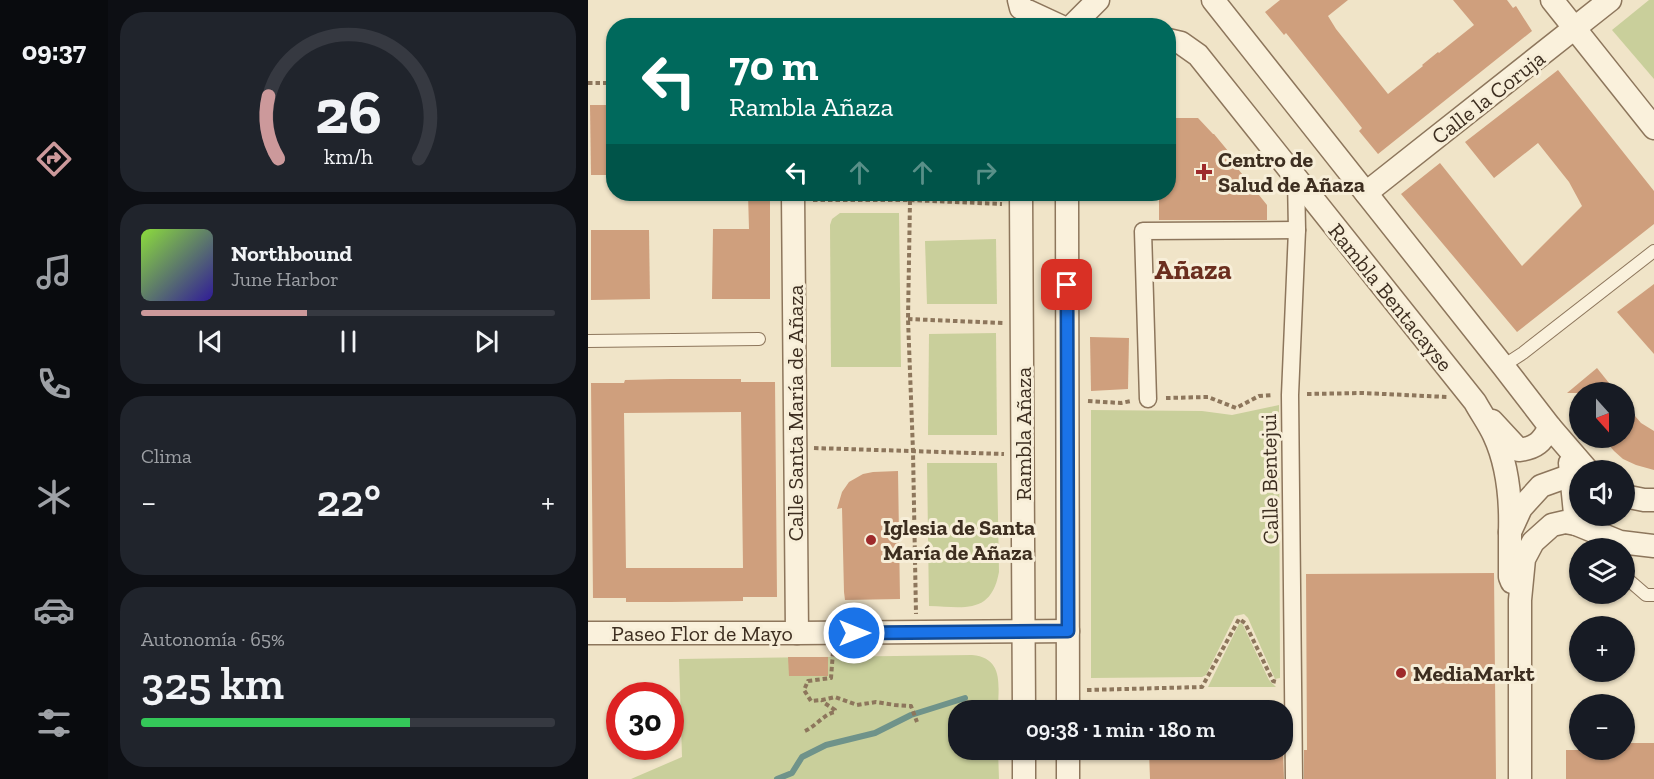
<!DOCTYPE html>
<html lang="es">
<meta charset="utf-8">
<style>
body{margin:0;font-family:"Zilla Slab",serif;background:#20242c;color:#f1f3f6;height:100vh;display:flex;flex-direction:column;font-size:22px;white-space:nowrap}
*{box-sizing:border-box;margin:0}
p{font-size:20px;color:#9ea1a6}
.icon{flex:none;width:33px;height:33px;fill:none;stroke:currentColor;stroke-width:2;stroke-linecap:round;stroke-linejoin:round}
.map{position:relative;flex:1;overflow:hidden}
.drawer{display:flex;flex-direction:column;gap:12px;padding:12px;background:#0d0f14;width:480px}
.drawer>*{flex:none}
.hud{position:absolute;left:18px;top:18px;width:570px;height:183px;border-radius:24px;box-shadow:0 2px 4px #0004;background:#00695c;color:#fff;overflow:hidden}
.needle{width:39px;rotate:159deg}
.controls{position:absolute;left:981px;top:382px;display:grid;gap:12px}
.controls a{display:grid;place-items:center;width:66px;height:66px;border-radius:50%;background:#171b24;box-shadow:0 2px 4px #0004;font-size:30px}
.speed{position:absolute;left:18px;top:682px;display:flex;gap:12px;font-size:30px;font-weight:700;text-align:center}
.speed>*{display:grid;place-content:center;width:78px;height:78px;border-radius:50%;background:#171b24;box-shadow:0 2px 4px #0004;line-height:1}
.speed .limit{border:9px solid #d22;background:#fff;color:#111}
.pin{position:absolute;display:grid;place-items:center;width:51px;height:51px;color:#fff;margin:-26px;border-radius:12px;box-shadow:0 3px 9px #0006}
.me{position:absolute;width:66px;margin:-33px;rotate:90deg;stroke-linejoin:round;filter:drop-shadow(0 0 4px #0008)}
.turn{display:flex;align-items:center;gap:21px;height:126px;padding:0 24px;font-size:27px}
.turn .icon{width:78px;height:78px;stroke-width:2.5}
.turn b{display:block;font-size:42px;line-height:51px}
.lanes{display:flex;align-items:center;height:57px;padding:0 24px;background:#0003;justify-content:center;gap:30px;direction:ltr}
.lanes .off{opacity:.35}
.big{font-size:45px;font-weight:600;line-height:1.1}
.drawer .tile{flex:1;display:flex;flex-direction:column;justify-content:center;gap:9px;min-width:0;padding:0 21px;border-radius:24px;background:#20242c}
.drawer .dial{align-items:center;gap:0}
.dial svg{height:156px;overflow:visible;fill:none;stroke:#363941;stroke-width:7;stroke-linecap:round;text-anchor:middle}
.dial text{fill:#f1f3f6;stroke:none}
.song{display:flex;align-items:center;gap:18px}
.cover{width:72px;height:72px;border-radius:9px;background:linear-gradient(135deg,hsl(90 70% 55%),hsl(250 70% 35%))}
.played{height:6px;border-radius:3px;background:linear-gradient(90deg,#cc999b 40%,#363941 40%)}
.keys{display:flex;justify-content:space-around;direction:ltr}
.heat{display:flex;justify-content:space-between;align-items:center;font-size:33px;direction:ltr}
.charge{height:9px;border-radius:4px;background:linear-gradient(90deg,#34c759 65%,#363941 0)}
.trip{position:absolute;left:360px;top:700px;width:345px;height:60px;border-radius:24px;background:#171b24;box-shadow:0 2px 4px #0004;font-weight:600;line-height:60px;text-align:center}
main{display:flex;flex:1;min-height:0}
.menu{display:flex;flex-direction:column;width:108px;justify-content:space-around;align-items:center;background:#090b0e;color:#9ea1a6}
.menu .icon{width:42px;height:42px}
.menu .active{color:#cc999b}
.menu b{font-size:27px;color:#f1f3f6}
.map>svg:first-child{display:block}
.green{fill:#c9cf9b}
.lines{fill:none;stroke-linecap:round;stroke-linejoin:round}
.stream{stroke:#6f938a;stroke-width:6}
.building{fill:#cf9f7d;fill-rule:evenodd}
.service-casing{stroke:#8d765c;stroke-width:14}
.pedestrian-casing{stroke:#8d765c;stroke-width:19}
.minor-casing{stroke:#8d765c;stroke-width:25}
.path{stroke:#8d765c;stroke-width:4;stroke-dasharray:4.5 3;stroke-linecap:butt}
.service{stroke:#faf1dc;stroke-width:12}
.pedestrian{stroke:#faf1dc;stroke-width:16}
.minor{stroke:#faf1dc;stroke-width:22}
.route-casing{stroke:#114b97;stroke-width:15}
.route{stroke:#1a73e8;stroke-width:10}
.poi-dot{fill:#9e2a2b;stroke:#f7eed8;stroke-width:2}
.labels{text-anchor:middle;stroke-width:6;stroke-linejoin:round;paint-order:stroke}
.street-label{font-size:22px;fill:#3d2e20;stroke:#f7eed8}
.poi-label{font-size:22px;font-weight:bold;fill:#3d2e20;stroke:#f7eed8;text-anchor:start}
.district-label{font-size:28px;font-weight:bold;fill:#6b2e1e;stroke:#f7eed8}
</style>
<main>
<nav class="menu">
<b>09:37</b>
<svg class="icon active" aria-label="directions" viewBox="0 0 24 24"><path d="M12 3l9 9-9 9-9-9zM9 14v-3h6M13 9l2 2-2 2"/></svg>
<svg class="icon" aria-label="music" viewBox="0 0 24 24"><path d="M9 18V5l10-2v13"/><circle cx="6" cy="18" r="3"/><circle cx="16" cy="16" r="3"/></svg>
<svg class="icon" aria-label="phone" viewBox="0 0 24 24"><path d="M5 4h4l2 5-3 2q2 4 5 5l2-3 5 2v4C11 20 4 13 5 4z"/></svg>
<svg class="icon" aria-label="climate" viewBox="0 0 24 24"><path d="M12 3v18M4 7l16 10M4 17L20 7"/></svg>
<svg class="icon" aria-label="car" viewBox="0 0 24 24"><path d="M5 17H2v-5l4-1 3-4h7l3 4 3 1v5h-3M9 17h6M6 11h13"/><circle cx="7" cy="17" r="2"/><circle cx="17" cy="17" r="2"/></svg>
<svg class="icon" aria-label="filters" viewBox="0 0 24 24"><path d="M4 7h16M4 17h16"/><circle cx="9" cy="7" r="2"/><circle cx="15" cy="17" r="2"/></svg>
</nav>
<section class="drawer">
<div class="tile dial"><svg viewBox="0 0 100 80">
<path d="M14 69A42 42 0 1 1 86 69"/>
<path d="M14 69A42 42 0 0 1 9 37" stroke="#cc999b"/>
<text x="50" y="56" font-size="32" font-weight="700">26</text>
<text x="50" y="72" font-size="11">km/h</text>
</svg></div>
<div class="tile">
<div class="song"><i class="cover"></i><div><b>Northbound</b><p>June Harbor</p></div></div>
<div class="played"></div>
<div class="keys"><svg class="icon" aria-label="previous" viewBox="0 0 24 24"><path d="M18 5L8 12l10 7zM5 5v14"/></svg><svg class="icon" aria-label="pause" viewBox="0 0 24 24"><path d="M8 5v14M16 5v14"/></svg><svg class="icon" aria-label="next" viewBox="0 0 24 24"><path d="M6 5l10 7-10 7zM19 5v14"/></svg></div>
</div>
<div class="tile"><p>Clima</p>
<div class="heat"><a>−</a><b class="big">22°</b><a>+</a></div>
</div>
<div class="tile"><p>Autonomía · 65%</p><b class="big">325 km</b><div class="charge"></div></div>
</section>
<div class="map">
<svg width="1066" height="779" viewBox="0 0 1066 779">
<rect width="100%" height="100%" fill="#f0e4c8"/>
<g class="green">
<polygon points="1061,0 1066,0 1066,79 1024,30"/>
<polygon points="252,213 311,213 313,367 243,367 242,225 244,219"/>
<polygon points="408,239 409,304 339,304 337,241"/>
<polygon points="408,333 409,435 340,435 341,334"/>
<polygon points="691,405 692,678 687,679 660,618 656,614 647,616 618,675 614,677 503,678 503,410 614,411 644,415"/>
<path d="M339,463H409L411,572C403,615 376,607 341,606Z"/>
<polygon points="654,623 681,680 688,687 620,687 651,624"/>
<path d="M384,655C417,658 410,687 410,711H370V750H410L411,779H43L94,757L91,659Z"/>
</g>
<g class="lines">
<polyline class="stream" points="189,779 204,773 214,757 238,745 287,733 323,715 377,698"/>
</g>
<g class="building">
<polygon points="692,0 760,0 740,16 748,29 800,94 835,66 834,65 850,52 851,53 886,25 865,0 919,0 925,8 928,6 944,31 790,154 771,131 774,128 755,104 698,33 696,35 677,12"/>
<polygon points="970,70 1066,191 1066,224 929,332 813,194 852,163 934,266 994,206 981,182 950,143 906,178 877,142"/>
<polygon points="2,105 25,105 25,175 3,175"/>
<polygon points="580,118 610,118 625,134 626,134 645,157 642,159 679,205 679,220 571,220 571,194 580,194"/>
<polygon points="160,194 182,194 182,299 124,299 125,229 161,229"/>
<polygon points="3,230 61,230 62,299 3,300"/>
<polygon points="1066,284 1066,354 1029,312"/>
<polygon points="502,337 541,338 540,389 503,391"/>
<polygon points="1009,368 1029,393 979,393"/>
<path d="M82,379H153V382H187L189,597H155V601L83,602H38V598H5L3,383H36L37,380ZM153,412L155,568H38L36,413Z"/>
<polygon points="1036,403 1053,423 1066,431 1066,470 1048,465 1035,459 1026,451 1015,438 1036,438"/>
<polygon points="310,471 312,599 257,600 256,592 254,508 249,509 254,492 261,482 275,474 285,472"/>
<polygon points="906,573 908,779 716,779 716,750 719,750 718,574"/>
<polygon points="200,657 240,657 240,676 201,676"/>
<polygon points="1036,743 1066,743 1066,779 978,779 978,750 1036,750"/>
<polygon points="561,750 695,750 696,779 562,779"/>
</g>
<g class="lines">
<g class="service-casing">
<g id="service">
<polyline points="0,341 171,339"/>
<polyline points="915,366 935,353 1066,251"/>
<polyline points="1036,576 1058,595 1066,595"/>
</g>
</g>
<g class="pedestrian-casing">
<g id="pedestrian">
<polyline points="560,399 555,231 709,230"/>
<polyline points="706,779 702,395 709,230 708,178"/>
</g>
</g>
<g class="minor-casing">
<g id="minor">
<polyline points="431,0 433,8 472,26"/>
<polyline points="625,0 915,366 962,427 1000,471"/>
<polyline points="964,0 1066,128"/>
<polyline points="484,26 510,0"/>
<path d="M580,40L593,43L610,55L887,402C893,413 901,424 906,435C920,465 923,499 922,532"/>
<polyline points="778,193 1022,0"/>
<polyline points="205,194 209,633"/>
<polyline points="433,194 436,711"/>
<polyline points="479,194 480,711"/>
<path d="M904,421L931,450C948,448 954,442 962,427"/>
<polyline points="982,463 988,524"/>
<polyline points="1036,496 1056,500 1066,500"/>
<polyline points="924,582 922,577 922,532 933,508 953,486 992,472"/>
<polyline points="0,633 209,633 480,631"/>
<polyline points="480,750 480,779"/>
<polyline points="436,779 436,750"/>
<polyline points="932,779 932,600 936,559 945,542 964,525 977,522 988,524 1032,542 1066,546"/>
</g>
</g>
<g class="path">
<polyline points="0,83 26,83"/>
<polyline points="225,200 322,200 320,319 325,451 328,614"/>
<polyline points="322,200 414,204"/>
<polyline points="320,319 415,323"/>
<polyline points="719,394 775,393 859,397"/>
<polyline points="578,398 620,397 648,408 671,396 685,395"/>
<polyline points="500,401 533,403 543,401"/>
<polyline points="226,448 416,454"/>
<polyline points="245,652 243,678 220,681 216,690 223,701 234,700 247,697 269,705 288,702 307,705 323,706 329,722"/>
<polyline points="499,690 614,687 651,619 657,623 685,681 689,682"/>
<path d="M217,731C228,726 236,714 247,712V710L235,702L234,700"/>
</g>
<use href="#service" class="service"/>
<use href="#pedestrian" class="pedestrian"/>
<use href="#minor" class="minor"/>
</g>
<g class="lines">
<g class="route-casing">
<polyline id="route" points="266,633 480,631 479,285"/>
</g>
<use href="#route" class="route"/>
</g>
<g class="poi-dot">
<path d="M613 163h6v6h6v6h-6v6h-6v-6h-6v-6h6z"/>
<circle cx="283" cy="540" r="6"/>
<circle cx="813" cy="673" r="6"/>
</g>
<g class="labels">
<g class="street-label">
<text transform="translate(900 97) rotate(-38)" y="8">Calle la Coruja</text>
<text transform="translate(803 297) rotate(51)" y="8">Rambla Bentacayse</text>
<text transform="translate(207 413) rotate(-90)" y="8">Calle Santa María de Añaza</text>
<text transform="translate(435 434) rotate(-90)" y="8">Rambla Añaza</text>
<text transform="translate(681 479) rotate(-91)" y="8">Calle Bentejui</text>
<text x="114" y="641">Paseo Flor de Mayo</text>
</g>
<g class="poi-label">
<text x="630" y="167">Centro de<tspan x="630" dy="25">Salud de Añaza</tspan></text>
<text x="295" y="535">Iglesia de Santa<tspan x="295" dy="25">María de Añaza</tspan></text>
<text x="825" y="681">MediaMarkt</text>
</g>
<g class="district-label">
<text x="605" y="279">Añaza</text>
</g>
</g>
</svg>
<div class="controls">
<a><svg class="needle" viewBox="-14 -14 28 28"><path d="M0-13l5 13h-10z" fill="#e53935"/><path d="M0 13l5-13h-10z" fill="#9ea1a6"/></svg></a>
<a><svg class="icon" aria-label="sound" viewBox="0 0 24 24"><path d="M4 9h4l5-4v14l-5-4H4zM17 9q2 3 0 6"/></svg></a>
<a><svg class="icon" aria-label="layers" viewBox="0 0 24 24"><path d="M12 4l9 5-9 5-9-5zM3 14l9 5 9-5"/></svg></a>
<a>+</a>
<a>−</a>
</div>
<div class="speed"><div class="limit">30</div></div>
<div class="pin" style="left:479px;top:285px;background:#d93025"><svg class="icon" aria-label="arrive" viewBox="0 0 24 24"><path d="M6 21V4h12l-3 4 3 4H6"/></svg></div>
<svg class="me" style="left:266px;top:633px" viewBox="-20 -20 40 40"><circle r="17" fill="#1a73e8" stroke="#fff" stroke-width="3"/><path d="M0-11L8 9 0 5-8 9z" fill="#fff"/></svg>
<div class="trip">09:38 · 1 min · 180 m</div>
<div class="hud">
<div class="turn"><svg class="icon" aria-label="left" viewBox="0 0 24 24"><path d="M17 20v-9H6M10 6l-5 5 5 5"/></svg><div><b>70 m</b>Rambla Añaza</div></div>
<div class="lanes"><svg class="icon" aria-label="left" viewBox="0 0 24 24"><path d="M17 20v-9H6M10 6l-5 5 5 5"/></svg><svg class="icon off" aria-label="ahead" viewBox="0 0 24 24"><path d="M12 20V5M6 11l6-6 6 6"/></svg><svg class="icon off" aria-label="ahead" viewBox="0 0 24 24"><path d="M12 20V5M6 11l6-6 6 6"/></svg><svg class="icon off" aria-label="right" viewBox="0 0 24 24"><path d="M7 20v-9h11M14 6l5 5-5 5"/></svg></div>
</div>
</div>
</main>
